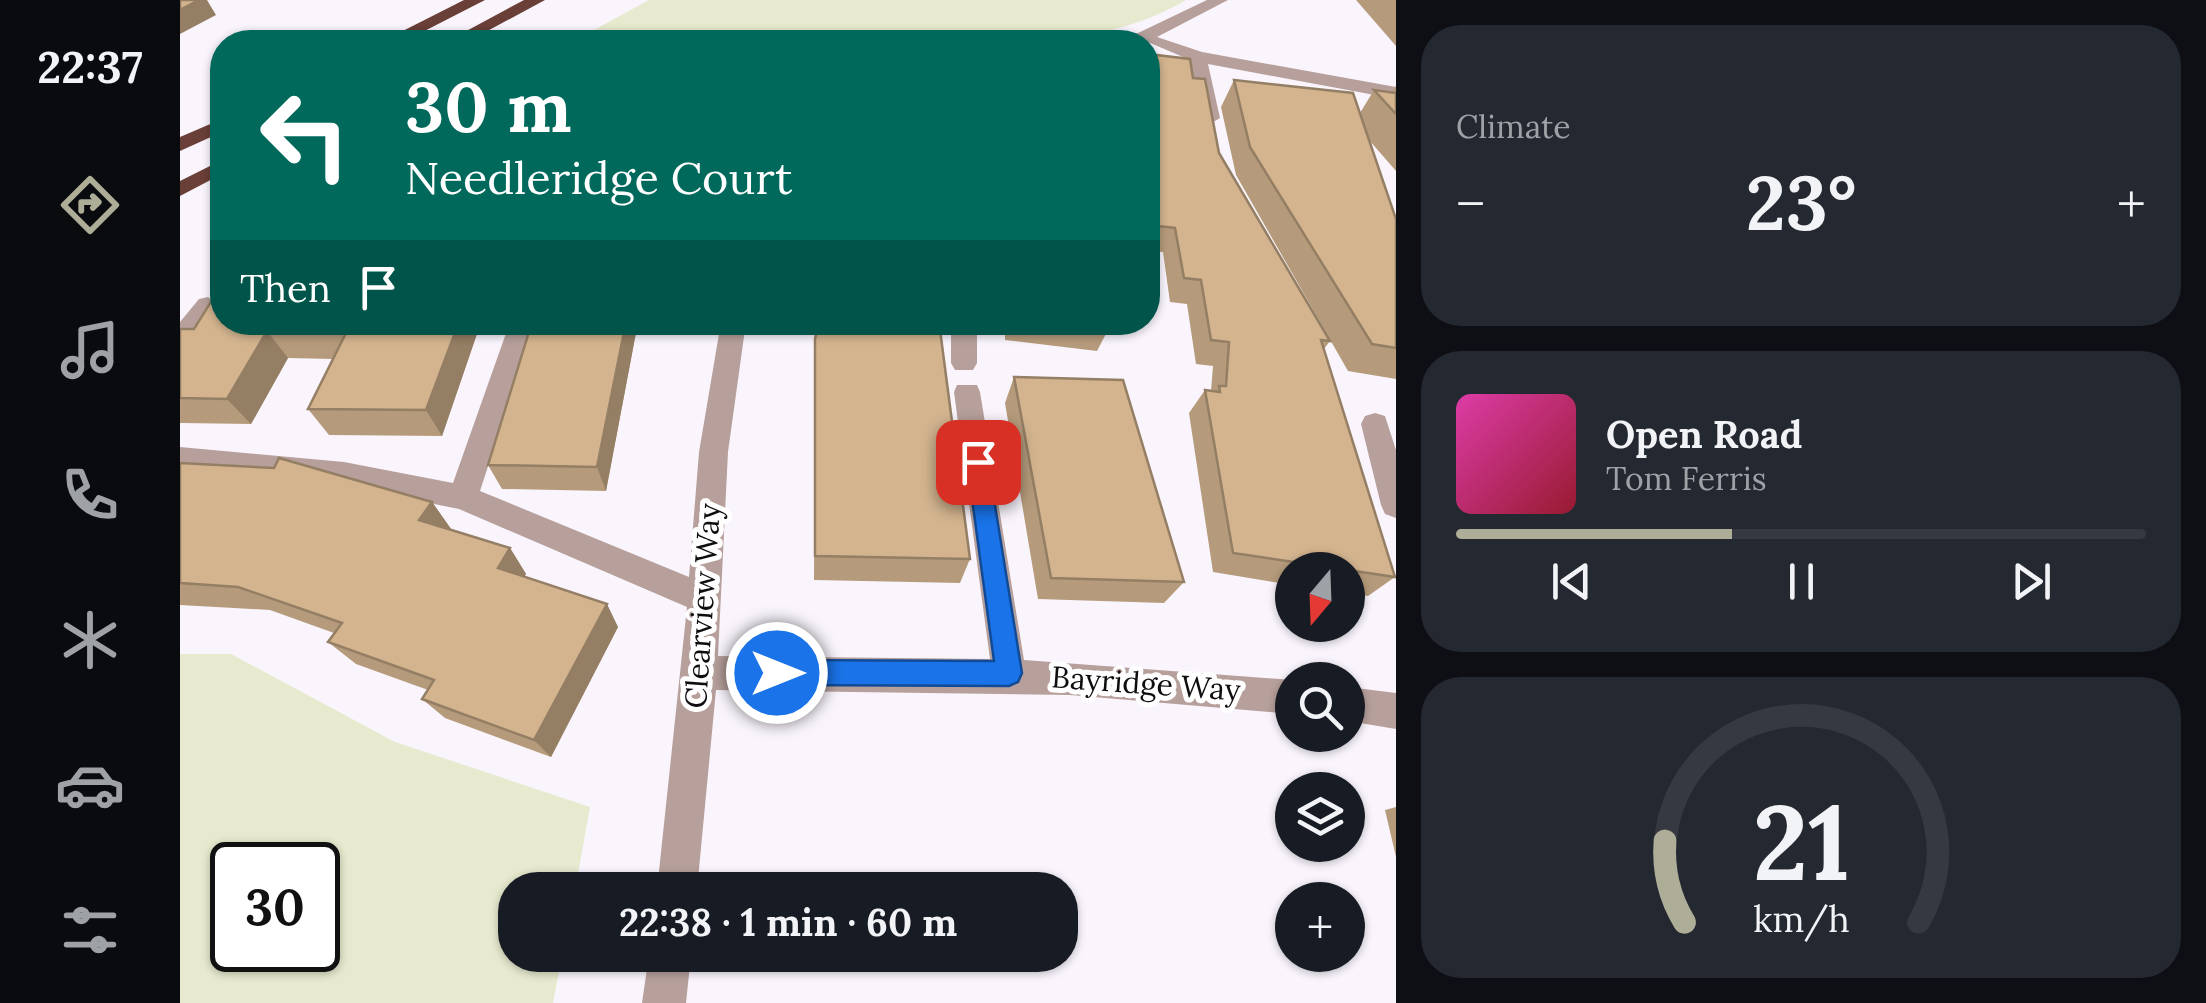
<!DOCTYPE html>
<meta charset="utf-8">
<style>
body{margin:0;font-family:Lora,serif;background:#242831;color:#f1f3f6;height:100vh;display:flex;flex-direction:column;font-size:38px;white-space:nowrap}
*{box-sizing:border-box;margin:0}
p{font-size:32px;color:#9ea1a6}
.icon{flex:none;width:55px;height:55px;fill:none;stroke:currentColor;stroke-width:2;stroke-linecap:round;stroke-linejoin:round}
.map{position:relative;flex:1;overflow:hidden}
.panel{display:flex;flex-direction:column;gap:25px;padding:25px;background:#0d0f14;width:810px}
.panel>*{flex:none}
.banner{position:absolute;left:30px;top:30px;width:950px;height:305px;border-radius:40px;box-shadow:0 2px 8px #0004;background:#00695c;color:#fff;overflow:hidden}
.needle{width:65px;rotate:199deg}
.buttons{position:absolute;left:1095px;top:552px;display:grid;gap:20px}
.buttons a{display:grid;place-items:center;width:90px;height:90px;border-radius:50%;background:#171b24;box-shadow:0 2px 8px #0004;font-size:50px}
.speed{position:absolute;left:30px;top:842px;display:flex;gap:20px;font-size:50px;font-weight:700;text-align:center}
.speed>*{display:grid;place-content:center;width:130px;height:130px;border-radius:50%;background:#171b24;box-shadow:0 2px 8px #0004;line-height:1}
.speed .limit{border:5px solid #111;border-radius:15px;background:#fff;color:#111}
.pin{position:absolute;display:grid;place-items:center;width:85px;height:85px;color:#fff;margin:-42px;border-radius:20px;box-shadow:0 5px 15px #0006}
.me{position:absolute;width:110px;margin:-55px;rotate:90deg;stroke-linejoin:round;filter:drop-shadow(0 0 8px #0008)}
.turn{display:flex;align-items:center;gap:35px;height:210px;padding:0 30px;font-size:45px}
.turn .icon{width:130px;height:130px;stroke-width:2.5}
.turn b{display:block;font-size:70px;line-height:85px}
.then{display:flex;align-items:center;height:95px;padding:0 30px;background:#0003;gap:20px;font-size:38px}
.big{font-size:75px;font-weight:700;line-height:1.1}
.panel .tile{flex:1;display:flex;flex-direction:column;justify-content:center;gap:15px;min-width:0;padding:0 35px;border-radius:40px;background:#242831}
.panel .dial{align-items:center;gap:0}
.dial svg{height:260px;overflow:visible;fill:none;stroke:#363941;stroke-width:7;stroke-linecap:round;text-anchor:middle}
.dial text{fill:#f1f3f6;stroke:none}
.song{display:flex;align-items:center;gap:30px}
.cover{width:120px;height:120px;border-radius:15px;background:linear-gradient(135deg,hsl(320 70% 55%),hsl(350 70% 35%))}
.played{height:10px;border-radius:5px;background:linear-gradient(90deg,#aeae98 40%,#363941 40%)}
.keys{display:flex;justify-content:space-around;direction:ltr}
.heat{display:flex;justify-content:space-between;align-items:center;font-size:55px;direction:ltr}
.trip{position:absolute;left:318px;top:872px;width:580px;height:100px;border-radius:40px;background:#171b24;box-shadow:0 2px 8px #0004;font-weight:700;line-height:100px;text-align:center}
main{display:flex;flex:1;min-height:0}
.menu{display:flex;flex-direction:column;width:180px;justify-content:space-around;align-items:center;background:#090b0e;color:#9ea1a6}
.menu .icon{width:70px;height:70px}
.menu .on{color:#aeae98}
.menu b{font-size:45px;color:#f1f3f6}
.map>svg:first-child{display:block}
.green{fill:#e7eace;fill-rule:evenodd}
.lines{fill:none;stroke-linecap:round;stroke-linejoin:round}
.street{fill:#b7a09c;fill-rule:evenodd}
.highway{fill:#6a3f37;fill-rule:evenodd}
.wall{fill:#b59b7b}
.shaded-wall{fill:#947e64}
.building{fill:#d3b48f;stroke:#947e64;stroke-width:2.5}
.route{fill:#1a73e8;stroke:#114b97;stroke-width:2.5}
.labels{text-anchor:middle;stroke-width:10;stroke-linejoin:round;paint-order:stroke}
.street-label{font-size:30px;fill:#100d11;stroke:#fff}
</style>
<main>
<nav class="menu">
<b>22:37</b>
<svg class="icon on" aria-label="directions" viewBox="0 0 24 24"><path d="M12 3l9 9-9 9-9-9zM9 14v-3h6M13 9l2 2-2 2"/></svg>
<svg class="icon" aria-label="music" viewBox="0 0 24 24"><path d="M9 18V5l10-2v13"/><circle cx="6" cy="18" r="3"/><circle cx="16" cy="16" r="3"/></svg>
<svg class="icon" aria-label="phone" viewBox="0 0 24 24"><path d="M5 4h4l2 5-3 2q2 4 5 5l2-3 5 2v4C11 20 4 13 5 4z"/></svg>
<svg class="icon" aria-label="climate" viewBox="0 0 24 24"><path d="M12 3v18M4 7l16 10M4 17L20 7"/></svg>
<svg class="icon" aria-label="car" viewBox="0 0 24 24"><path d="M5 17H2v-5l4-1 3-4h7l3 4 3 1v5h-3M9 17h6M6 11h13"/><circle cx="7" cy="17" r="2"/><circle cx="17" cy="17" r="2"/></svg>
<svg class="icon" aria-label="filters" viewBox="0 0 24 24"><path d="M4 7h16M4 17h16"/><circle cx="9" cy="7" r="2"/><circle cx="15" cy="17" r="2"/></svg>
</nav>
<div class="map">
<svg width="1216" height="1003" viewBox="0 0 1216 1003">
<rect width="100%" height="100%" fill="#faf5fd"/>
<g class="green">
<path d="M469,0H1006C908,58 778,42 669,42C576,42 484,43 392,42Z"/>
<path d="M0,654H51L215,742L410,807L395,890H335V955H382L373,1003H0ZM52,865H138V950H52Z"/>
</g>
<g class="lines">
<g class="street">
<polygon points="1027,0 1048,0 977,37 1022,52 1216,87 1216,99 1028,64 1040,118 1030,124 1020,118 1010,60 968,42 922,42 931,37 958,33"/>
<polygon points="28,297 40,305 9,345 0,348 0,322 19,299"/>
<polygon points="330,322 355,322 300,491 509,577 519,452 541,322 566,322 548,452 538,656 810,659 774,392 777,385 797,385 800,392 844,660 1112,680 1112,714 890,695 536,690 517,890 477,890 507,607 279,509 164,486 0,469 0,447 164,462 273,483"/>
<polygon points="771,322 797,322 797,363 793,370 775,370 771,363"/>
<polygon points="1195,413 1205,416 1216,450 1216,518 1205,514 1201,505 1181,424 1185,416"/>
<polygon points="1168,687 1216,693 1216,729 1168,721"/>
<polygon points="469,955 511,955 506,1003 462,1003"/>
</g>
<g class="highway">
<polygon points="284,0 305,0 223,42 201,42"/>
<polygon points="344,0 365,0 287,42 266,42"/>
<polygon points="42,119 42,132 0,151 0,137"/>
<polygon points="42,160 42,174 0,196 0,181"/>
</g>
</g>
<g class="wall">
<polygon points="1176,0 1216,0 1216,46"/>
<polygon points="968,54 1013,78 1039,153 1150,341 1144,349 1215,577 1188,596 1168,593 1168,570 1112,570 1112,585 1033,572 1009,413 1025,390 1031,391 1033,366 1016,364 1007,304 990,302 983,252 968,251"/>
<polygon points="1054,80 1180,113 1194,90 1212,92 1216,86 1216,171 1189,140 1216,219 1216,379 1168,371 1056,175 1041,107"/>
<polygon points="42,322 301,322 262,436 149,435 128,409 153,359 108,358 71,424 0,423 0,329 14,329"/>
<polygon points="352,322 458,322 426,491 322,489 308,465"/>
<polygon points="825,322 928,322 929,328 917,351 825,340"/>
<polygon points="635,339 790,559 780,583 634,580"/>
<polygon points="834,377 1004,582 984,603 858,599 825,403"/>
<polygon points="0,463 94,468 252,502 271,529 330,548 346,574 344,577 438,627 371,757 265,718 242,699 248,690 176,664 148,642 154,633 90,610 0,605"/>
<polygon points="1216,807 1216,857 1205,810"/>
</g>
<g class="shaded-wall">
<polygon points="19,0 27,0 36,15 0,34 0,10"/>
<polygon points="279,322 301,322 262,436 246,410"/>
<polygon points="446,322 458,322 426,491 417,467"/>
<polygon points="87,331 108,358 71,424 47,399"/>
<polygon points="252,502 271,529 239,520"/>
<polygon points="330,548 346,574 334,593 318,568"/>
<polygon points="427,604 438,627 371,757 354,740"/>
</g>
<g class="building">
<polygon points="0,0 19,0 0,10"/>
<polygon points="968,54 1010,59 1013,78 1025,79 1039,153 1150,341 1141,340 1215,577 1053,553 1025,390 1040,392 1039,386 1046,386 1049,342 1031,340 1021,280 1004,278 995,228 968,225"/>
<polygon points="1054,80 1173,93 1216,219 1216,348 1192,344 1070,147"/>
<polygon points="1194,90 1216,93 1216,114"/>
<polygon points="42,284 42,322 279,322 246,410 128,409 166,333 87,331 47,399 0,398 0,329 14,329"/>
<polygon points="352,322 446,322 417,467 308,465"/>
<polygon points="639,322 759,322 790,559 635,556 635,339"/>
<polygon points="888,322 928,322 929,328"/>
<polygon points="834,377 943,380 1004,582 871,578"/>
<polygon points="99,458 252,502 239,520 330,548 318,568 427,604 354,740 242,699 254,680 148,642 162,623 58,587 0,583 0,463 94,468"/>
</g>
<polygon class="route" points="798,453 808,462 842,673 838,682 829,686 597,685 588,682 584,673 588,664 597,660 814,661 787,462"/>
<g class="labels">
<g class="street-label">
<text transform="translate(523 606) rotate(-86)" y="10">Clearview Way</text>
<text transform="translate(966 684) rotate(4)" y="10">Bayridge Way</text>
</g>
</g>
</svg>
<div class="buttons">
<a><svg class="needle" viewBox="-14 -14 28 28"><path d="M0-13l5 13h-10z" fill="#e53935"/><path d="M0 13l5-13h-10z" fill="#9ea1a6"/></svg></a>
<a><svg class="icon" aria-label="search" viewBox="0 0 24 24"><circle cx="10" cy="10" r="6"/><path d="M15 15l6 6"/></svg></a>
<a><svg class="icon" aria-label="layers" viewBox="0 0 24 24"><path d="M12 4l9 5-9 5-9-5zM3 14l9 5 9-5"/></svg></a>
<a>+</a>
</div>
<div class="speed"><div class="limit">30</div></div>
<div class="pin" style="left:798px;top:462px;background:#d93025"><svg class="icon" aria-label="arrive" viewBox="0 0 24 24"><path d="M6 21V4h12l-3 4 3 4H6"/></svg></div>
<svg class="me" style="left:597px;top:673px" viewBox="-20 -20 40 40"><circle r="17" fill="#1a73e8" stroke="#fff" stroke-width="3"/><path d="M0-11L8 9 0 5-8 9z" fill="#fff"/></svg>
<div class="trip">22:38 · 1 min · 60 m</div>
<div class="banner">
<div class="turn"><svg class="icon" aria-label="left" viewBox="0 0 24 24"><path d="M17 20v-9H6M10 6l-5 5 5 5"/></svg><div><b>30 m</b>Needleridge Court</div></div>
<div class="then">Then<svg class="icon" aria-label="arrive" viewBox="0 0 24 24"><path d="M6 21V4h12l-3 4 3 4H6"/></svg></div>
</div>
</div>
<section class="panel">
<div class="tile"><p>Climate</p>
<div class="heat"><a>−</a><b class="big">23°</b><a>+</a></div>
</div>
<div class="tile">
<div class="song"><i class="cover"></i><div><b>Open Road</b><p>Tom Ferris</p></div></div>
<div class="played"></div>
<div class="keys"><svg class="icon" aria-label="previous" viewBox="0 0 24 24"><path d="M18 5L8 12l10 7zM5 5v14"/></svg><svg class="icon" aria-label="pause" viewBox="0 0 24 24"><path d="M8 5v14M16 5v14"/></svg><svg class="icon" aria-label="next" viewBox="0 0 24 24"><path d="M6 5l10 7-10 7zM19 5v14"/></svg></div>
</div>
<div class="tile dial"><svg viewBox="0 0 100 80">
<path d="M14 69A42 42 0 1 1 86 69"/>
<path d="M14 69A42 42 0 0 1 8 44" stroke="#aeae98"/>
<text x="50" y="56" font-size="32" font-weight="700">21</text>
<text x="50" y="72" font-size="11">km/h</text>
</svg></div>
</section>
</main>
